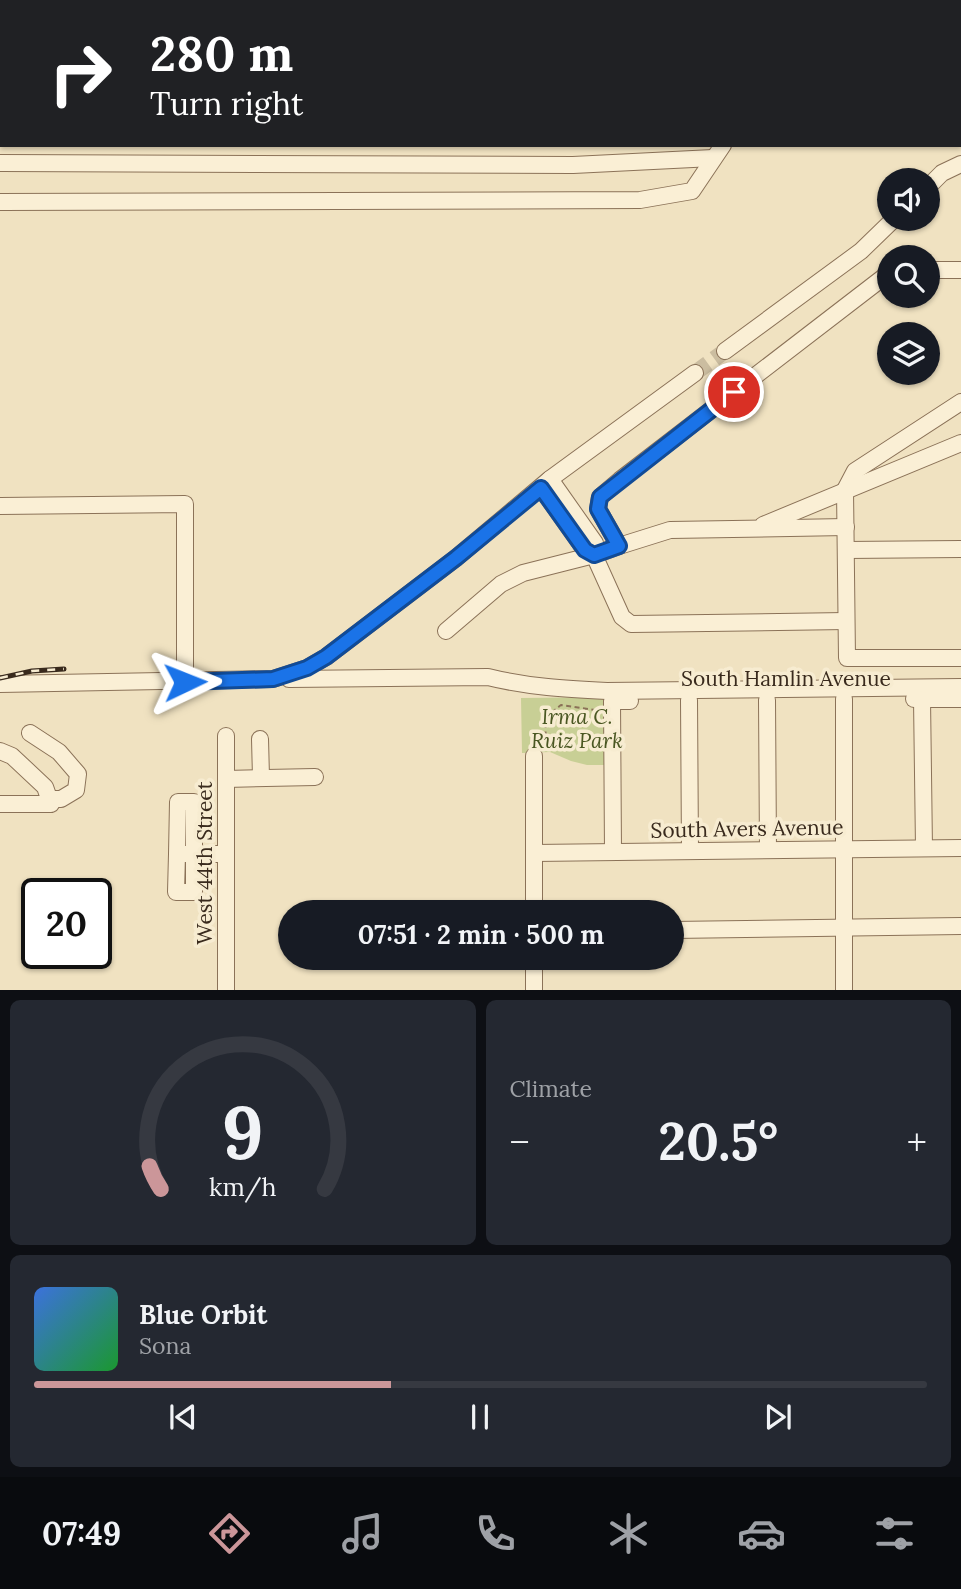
<!DOCTYPE html>
<meta charset="utf-8">
<style>
body{margin:0;font-family:Lora,serif;background:#242831;color:#f1f3f6;height:100vh;display:flex;flex-direction:column;font-size:26px;white-space:nowrap}
*{box-sizing:border-box;margin:0}
p{font-size:23px;color:#9ea1a6}
.icon{flex:none;width:38px;height:38px;fill:none;stroke:currentColor;stroke-width:2;stroke-linecap:round;stroke-linejoin:round}
.map{position:relative;height:990px;overflow:hidden}
.panel{display:flex;flex-direction:column;gap:10px;padding:10px;background:#0d0f14;flex:1}
.panel>*{flex:none}
.banner{position:absolute;left:0px;top:0px;width:962px;height:147px;box-shadow:0 2px 5px #0004;background:#202124;color:#fff;overflow:hidden}
.buttons{position:absolute;left:877px;top:168px;display:grid;gap:14px}
.buttons a{display:grid;place-items:center;width:63px;height:63px;border-radius:50%;background:#171b24;box-shadow:0 2px 5px #0004;font-size:35px}
.speed{position:absolute;left:21px;top:878px;display:flex;gap:14px;font-size:35px;font-weight:700;text-align:center}
.speed>*{display:grid;place-content:center;width:91px;height:91px;border-radius:50%;background:#171b24;box-shadow:0 2px 5px #0004;line-height:1}
.speed .limit{border:4px solid #111;border-radius:10px;background:#fff;color:#111}
.pin{position:absolute;display:grid;place-items:center;width:60px;height:60px;color:#fff;margin:-30px;border:4px solid #fff;border-radius:50%;box-shadow:0 2px 7px #0007}
.me{position:absolute;width:77px;margin:-38px;rotate:88deg;stroke-linejoin:round;filter:drop-shadow(0 0 5px #0008)}
.turn{display:flex;align-items:center;gap:24px;height:147px;padding:0 35px;font-size:32px}
.turn .icon{width:91px;height:91px;stroke-width:2.5}
.turn b{display:block;font-size:49px;line-height:60px}
.big{font-size:52px;font-weight:700;line-height:1.1}
.panel .tile{flex:1;display:flex;flex-direction:column;justify-content:center;gap:10px;min-width:0;padding:0 24px;border-radius:10px;background:#242831}
.panel .dial{align-items:center;gap:0}
.dial svg{height:182px;overflow:visible;fill:none;stroke:#363941;stroke-width:7;stroke-linecap:round;text-anchor:middle}
.dial text{fill:#f1f3f6;stroke:none}
.song{display:flex;align-items:center;gap:21px}
.cover{width:84px;height:84px;border-radius:10px;background:linear-gradient(135deg,hsl(220 70% 55%),hsl(130 70% 35%))}
.played{height:7px;border-radius:4px;background:linear-gradient(90deg,#cb9699 40%,#363941 40%)}
.keys{display:flex;justify-content:space-around;direction:ltr}
.heat{display:flex;justify-content:space-between;align-items:center;font-size:38px;direction:ltr}
.panel .tiles{flex:1;display:grid;gap:10px;grid-template-columns:1fr 1fr}
.tile:last-child{grid-column:span 2}
.trip{position:absolute;left:278px;top:900px;width:406px;height:70px;border-radius:35px;background:#171b24;box-shadow:0 2px 5px #0004;font-weight:700;line-height:70px;text-align:center}
.menu{display:flex;height:112px;justify-content:space-around;align-items:center;background:#090b0e;color:#9ea1a6}
.menu .icon{width:49px;height:49px}
.menu .active{color:#cb9699}
.menu b{font-size:32px;color:#f1f3f6}
.map>svg:first-child{display:block}
.park{fill:#c8cf95}
.lines{fill:none;stroke-linecap:round;stroke-linejoin:round}
.minor-tunnel{stroke:#cbbda0;stroke-width:16;stroke-dasharray:16 8;stroke-linecap:butt}
.minor-casing{stroke:#8b7258;stroke-width:18}
.path{stroke:#8b7258;stroke-width:2;stroke-dasharray:5 3.5;stroke-linecap:butt}
.minor{stroke:#faefd5;stroke-width:16}
.rail-casing{stroke:#392a1d;stroke-width:5}
.rail{stroke:#f7ecd1;stroke-width:2.5;stroke-dasharray:8;stroke-linecap:butt}
.route-casing{stroke:#114b97;stroke-width:18}
.route{stroke:#1a73e8;stroke-width:12}
.labels{text-anchor:middle;stroke-width:7;stroke-linejoin:round;paint-order:stroke}
.street-label{font-size:21px;fill:#392a1d;stroke:#f7ecd1}
.park-label{font-size:21px;font-style:italic;fill:#4a5722;stroke:#f7ecd1}
</style>
<div class="map">
<svg width="961" height="991" viewBox="0 0 961 991">
<rect width="100%" height="100%" fill="#f0e2c1"/>
<polygon class="park" points="609,697 609,765 587,765 571,761 550,752 522,753 521,698"/>
<g class="lines">
<polyline class="minor-tunnel" points="695,373 725,351"/>
<g class="minor-casing">
<g id="minor">
<polyline points="752,0 752,2"/>
<polyline points="0,6 2,6"/>
<polyline points="0,54 2,54"/>
<polyline points="0,113 2,113"/>
<polyline points="0,163 573,165 713,158"/>
<polyline points="928,187 942,173 961,164"/>
<polyline points="0,202 640,200 692,191 723,145"/>
<polyline points="928,270 961,270"/>
<polyline points="725,351 861,251 894,219"/>
<polyline points="961,402 855,471 845,490 847,658 961,658"/>
<polyline points="550,479 595,543 594,555 622,617 631,624 846,621"/>
<polyline points="541,488 585,550 594,555"/>
<polyline points="0,506 185,504 185,682"/>
<polyline points="763,525 961,443"/>
<polyline points="846,527 670,530 619,546 598,509 600,497 620,480 889,273"/>
<polyline points="846,550 961,549"/>
<polyline points="446,631 501,584 523,573 594,555 619,546"/>
<path d="M289,679L488,677C528,687 567,689 607,691L961,687"/>
<polyline points="0,684 273,679 307,668 326,657 456,558 550,479 695,373"/>
<polyline points="844,699 844,991"/>
<polyline points="914,699 961,699"/>
<polyline points="922,699 924,848"/>
<polyline points="689,700 690,851"/>
<polyline points="767,700 768,850"/>
<polyline points="30,733 59,752 78,774 76,790 61,799 49,799"/>
<polyline points="260,739 261,777"/>
<polyline points="0,751 12,756 45,787 51,804 0,804"/>
<polyline points="534,756 534,912"/>
<polyline points="226,779 315,777"/>
<polyline points="613,852 612,701 630,701"/>
<polyline points="534,853 961,848"/>
<polyline points="177,854 178,802 194,802 194,892 176,892 177,854 226,854"/>
<polyline points="672,930 961,926"/>
<polyline points="534,957 534,991"/>
<polyline points="226,991 226,736"/>
</g>
</g>
<path class="path" d="M547,745C544,725 544,718 561,705L601,711"/>
<use href="#minor" class="minor"/>
<g class="rail-casing">
<polyline id="rail" points="0,678 32,671 64,669"/>
</g>
<use href="#rail" class="rail"/>
</g>
<g class="lines">
<g class="route-casing">
<polyline id="route" points="185,682 273,679 307,668 326,657 456,558 541,488 585,550 594,555 619,546 598,509 600,497 734,392"/>
</g>
<use href="#route" class="route"/>
</g>
<g class="labels">
<g class="street-label">
<text x="786" y="686">South Hamlin Avenue</text>
<text transform="translate(747 829) rotate(-1)" y="7">South Avers Avenue</text>
<text transform="translate(205 863) rotate(-90)" y="7">West 44th Street</text>
</g>
<g class="park-label">
<text x="577" y="724">Irma C.<tspan x="577" dy="24">Ruiz Park</tspan></text>
</g>
</g>
</svg>
<div class="buttons">
<a><svg class="icon" aria-label="sound" viewBox="0 0 24 24"><path d="M4 9h4l5-4v14l-5-4H4zM17 9q2 3 0 6"/></svg></a>
<a><svg class="icon" aria-label="search" viewBox="0 0 24 24"><circle cx="10" cy="10" r="6"/><path d="M15 15l6 6"/></svg></a>
<a><svg class="icon" aria-label="layers" viewBox="0 0 24 24"><path d="M12 4l9 5-9 5-9-5zM3 14l9 5 9-5"/></svg></a>
</div>
<div class="speed"><div class="limit">20</div></div>
<div class="pin" style="left:734px;top:392px;background:#d93025"><svg class="icon" aria-label="arrive" viewBox="0 0 24 24"><path d="M6 21V4h12l-3 4 3 4H6"/></svg></div>
<svg class="me" style="left:185px;top:682px" viewBox="-20 -20 40 40"><path d="M0-17L14 15 0 8-14 15z" fill="#1a73e8" stroke="#fff" stroke-width="4"/></svg>
<div class="trip">07:51 · 2 min · 500 m</div>
<div class="banner">
<div class="turn"><svg class="icon" aria-label="right" viewBox="0 0 24 24"><path d="M7 20v-9h11M14 6l5 5-5 5"/></svg><div><b>280 m</b>Turn right</div></div>
</div>
</div>
<section class="panel">
<div class="tiles">
<div class="tile dial"><svg viewBox="0 0 100 80">
<path d="M14 69A42 42 0 1 1 86 69"/>
<path d="M14 69A42 42 0 0 1 9 59" stroke="#cb9699"/>
<text x="50" y="56" font-size="32" font-weight="700">9</text>
<text x="50" y="72" font-size="11">km/h</text>
</svg></div>
<div class="tile"><p>Climate</p>
<div class="heat"><a>−</a><b class="big">20.5°</b><a>+</a></div>
</div>
<div class="tile">
<div class="song"><i class="cover"></i><div><b>Blue Orbit</b><p>Sona</p></div></div>
<div class="played"></div>
<div class="keys"><svg class="icon" aria-label="previous" viewBox="0 0 24 24"><path d="M18 5L8 12l10 7zM5 5v14"/></svg><svg class="icon" aria-label="pause" viewBox="0 0 24 24"><path d="M8 5v14M16 5v14"/></svg><svg class="icon" aria-label="next" viewBox="0 0 24 24"><path d="M6 5l10 7-10 7zM19 5v14"/></svg></div>
</div>
</div>
</section>
<nav class="menu">
<b>07:49</b>
<svg class="icon active" aria-label="directions" viewBox="0 0 24 24"><path d="M12 3l9 9-9 9-9-9zM9 14v-3h6M13 9l2 2-2 2"/></svg>
<svg class="icon" aria-label="music" viewBox="0 0 24 24"><path d="M9 18V5l10-2v13"/><circle cx="6" cy="18" r="3"/><circle cx="16" cy="16" r="3"/></svg>
<svg class="icon" aria-label="phone" viewBox="0 0 24 24"><path d="M5 4h4l2 5-3 2q2 4 5 5l2-3 5 2v4C11 20 4 13 5 4z"/></svg>
<svg class="icon" aria-label="climate" viewBox="0 0 24 24"><path d="M12 3v18M4 7l16 10M4 17L20 7"/></svg>
<svg class="icon" aria-label="car" viewBox="0 0 24 24"><path d="M5 17H2v-5l4-1 3-4h7l3 4 3 1v5h-3M9 17h6M6 11h13"/><circle cx="7" cy="17" r="2"/><circle cx="17" cy="17" r="2"/></svg>
<svg class="icon" aria-label="filters" viewBox="0 0 24 24"><path d="M4 7h16M4 17h16"/><circle cx="9" cy="7" r="2"/><circle cx="15" cy="17" r="2"/></svg>
</nav>
